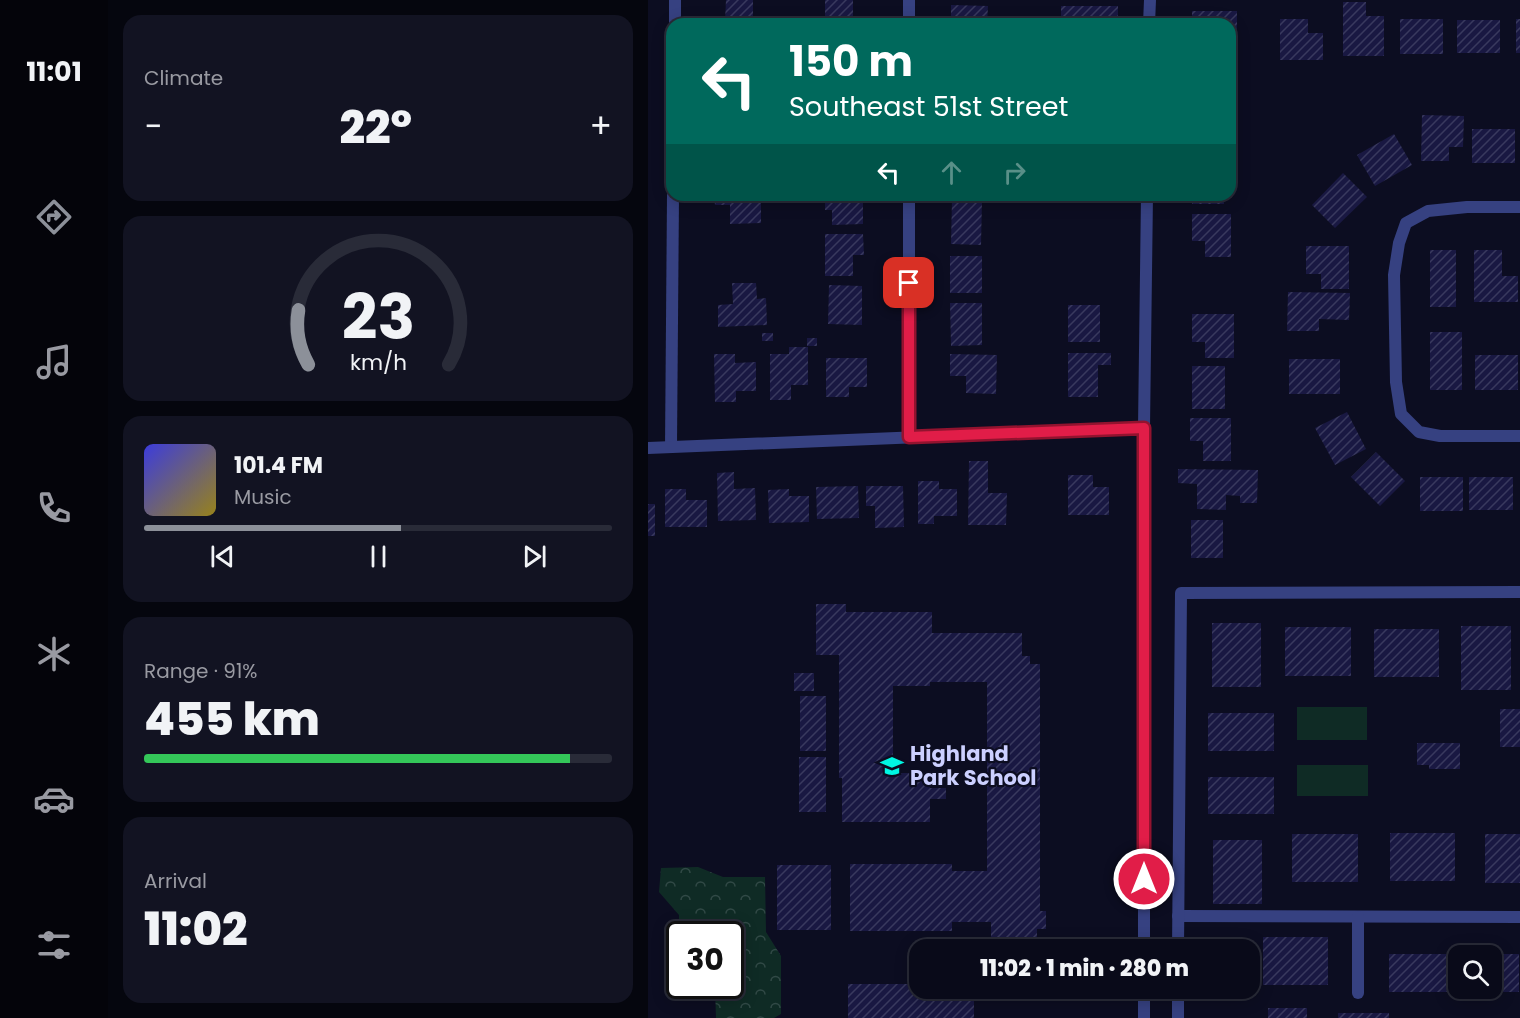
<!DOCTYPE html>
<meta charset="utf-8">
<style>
body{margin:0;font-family:Poppins,sans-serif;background:#121322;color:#f1f3f6;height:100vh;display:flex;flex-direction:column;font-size:22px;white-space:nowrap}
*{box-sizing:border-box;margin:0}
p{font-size:20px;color:#999aa2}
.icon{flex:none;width:33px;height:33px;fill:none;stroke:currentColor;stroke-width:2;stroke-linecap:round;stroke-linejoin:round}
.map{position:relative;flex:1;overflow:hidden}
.details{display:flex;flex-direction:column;gap:15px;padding:15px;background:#05060e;width:540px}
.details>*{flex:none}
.hud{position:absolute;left:18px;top:18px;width:570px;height:183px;border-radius:18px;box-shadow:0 3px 15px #0003,0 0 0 2px #292b38;background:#00695c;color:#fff;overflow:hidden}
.fabs{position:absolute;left:800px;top:945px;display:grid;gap:12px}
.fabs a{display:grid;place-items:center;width:54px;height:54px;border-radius:12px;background:#090a19;box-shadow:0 3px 15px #0003,0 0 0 2px #292b38;font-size:30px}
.speed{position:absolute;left:18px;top:921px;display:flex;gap:12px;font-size:30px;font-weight:700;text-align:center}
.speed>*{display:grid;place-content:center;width:78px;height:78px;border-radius:50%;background:#090a19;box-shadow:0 3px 15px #0003,0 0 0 2px #292b38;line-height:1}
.speed .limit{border:3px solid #111;border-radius:9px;background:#fff;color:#111}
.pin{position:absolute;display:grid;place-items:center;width:51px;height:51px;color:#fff;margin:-26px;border-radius:12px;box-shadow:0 3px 9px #0006}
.me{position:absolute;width:66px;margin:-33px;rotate:0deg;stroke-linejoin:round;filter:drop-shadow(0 0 4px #0008)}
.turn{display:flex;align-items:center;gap:21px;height:126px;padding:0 24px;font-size:27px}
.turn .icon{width:78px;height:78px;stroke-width:2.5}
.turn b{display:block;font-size:42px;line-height:51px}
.lanes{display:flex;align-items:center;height:57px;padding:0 24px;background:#0003;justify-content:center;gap:30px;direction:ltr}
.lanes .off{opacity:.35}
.big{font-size:45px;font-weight:800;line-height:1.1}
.details .tile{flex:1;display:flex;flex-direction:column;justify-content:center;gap:9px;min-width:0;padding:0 21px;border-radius:18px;background:#121322}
.details .dial{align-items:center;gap:0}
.dial svg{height:156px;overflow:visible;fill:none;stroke:#292b38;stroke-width:7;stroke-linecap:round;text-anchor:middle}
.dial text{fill:#f1f3f6;stroke:none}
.song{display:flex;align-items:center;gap:18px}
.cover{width:72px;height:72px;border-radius:9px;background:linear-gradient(135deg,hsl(240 70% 55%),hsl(50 70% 35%))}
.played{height:6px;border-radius:3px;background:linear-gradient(90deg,#8c9099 55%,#292b38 55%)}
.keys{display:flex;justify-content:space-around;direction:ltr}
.heat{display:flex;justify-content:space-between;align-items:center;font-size:33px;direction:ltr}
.charge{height:9px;border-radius:4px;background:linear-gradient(90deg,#34c759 91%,#292b38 0)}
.trip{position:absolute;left:261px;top:939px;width:351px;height:60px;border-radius:18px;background:#090a19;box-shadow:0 3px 15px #0003,0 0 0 2px #292b38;font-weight:800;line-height:60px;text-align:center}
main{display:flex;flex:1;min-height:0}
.tabs{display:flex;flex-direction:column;width:108px;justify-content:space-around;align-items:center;background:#04040a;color:#999aa2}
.tabs .icon{width:42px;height:42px}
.tabs .on{color:#8c9099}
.tabs b{font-size:27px;color:#f1f3f6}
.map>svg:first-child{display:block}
.green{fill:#0f2b25}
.park{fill:url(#park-crowns)}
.building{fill:url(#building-hatch)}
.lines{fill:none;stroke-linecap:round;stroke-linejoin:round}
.minor{stroke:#364181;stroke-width:12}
.route-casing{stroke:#92132f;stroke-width:15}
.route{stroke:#e11d48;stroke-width:10}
.labels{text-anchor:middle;stroke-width:4.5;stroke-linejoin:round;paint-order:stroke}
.poi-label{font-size:21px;font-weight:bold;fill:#ccd0ff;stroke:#0c0d21;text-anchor:start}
</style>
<main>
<nav class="tabs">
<b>11:01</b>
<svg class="icon on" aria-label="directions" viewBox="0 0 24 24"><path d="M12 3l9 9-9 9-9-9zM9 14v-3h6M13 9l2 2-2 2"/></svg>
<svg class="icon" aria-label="music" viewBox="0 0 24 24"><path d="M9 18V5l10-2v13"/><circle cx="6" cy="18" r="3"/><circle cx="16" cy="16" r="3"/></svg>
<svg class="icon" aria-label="phone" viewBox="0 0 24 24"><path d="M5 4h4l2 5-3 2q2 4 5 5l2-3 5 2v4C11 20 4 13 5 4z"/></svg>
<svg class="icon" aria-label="climate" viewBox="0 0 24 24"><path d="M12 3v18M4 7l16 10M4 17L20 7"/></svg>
<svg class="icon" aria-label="car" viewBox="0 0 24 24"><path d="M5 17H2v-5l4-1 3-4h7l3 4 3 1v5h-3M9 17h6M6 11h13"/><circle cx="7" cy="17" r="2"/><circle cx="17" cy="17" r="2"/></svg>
<svg class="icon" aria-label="filters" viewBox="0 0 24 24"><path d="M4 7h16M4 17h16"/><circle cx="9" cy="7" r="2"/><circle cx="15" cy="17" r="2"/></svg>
</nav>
<section class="details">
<div class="tile"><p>Climate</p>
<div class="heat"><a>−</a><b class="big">22°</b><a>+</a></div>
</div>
<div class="tile dial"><svg viewBox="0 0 100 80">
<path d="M14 69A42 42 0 1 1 86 69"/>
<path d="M14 69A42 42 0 0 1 9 41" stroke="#8c9099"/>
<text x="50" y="56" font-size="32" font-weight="700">23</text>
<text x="50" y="72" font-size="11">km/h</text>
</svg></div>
<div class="tile">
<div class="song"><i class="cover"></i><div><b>101.4 FM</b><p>Music</p></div></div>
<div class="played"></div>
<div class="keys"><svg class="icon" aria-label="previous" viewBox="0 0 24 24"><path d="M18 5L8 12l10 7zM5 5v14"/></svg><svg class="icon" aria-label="pause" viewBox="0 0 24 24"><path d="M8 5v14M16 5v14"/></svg><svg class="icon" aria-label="next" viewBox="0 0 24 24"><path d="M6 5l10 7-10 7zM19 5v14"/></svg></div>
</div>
<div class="tile"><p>Range · 91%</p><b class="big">455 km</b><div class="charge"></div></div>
<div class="tile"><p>Arrival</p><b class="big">11:02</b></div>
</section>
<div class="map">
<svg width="872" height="1018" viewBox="0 0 872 1018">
<defs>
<pattern id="park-crowns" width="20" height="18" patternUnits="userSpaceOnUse" patternTransform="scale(1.5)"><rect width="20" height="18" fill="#0f2b25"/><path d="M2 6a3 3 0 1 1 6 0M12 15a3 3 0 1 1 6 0" fill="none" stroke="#314946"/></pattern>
<pattern id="building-hatch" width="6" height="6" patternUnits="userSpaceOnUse" patternTransform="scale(1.5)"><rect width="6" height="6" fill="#191842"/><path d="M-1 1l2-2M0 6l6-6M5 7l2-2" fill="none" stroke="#39395e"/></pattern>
</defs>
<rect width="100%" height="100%" fill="#0c0d21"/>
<g class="green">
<rect x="649" y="707" width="70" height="33"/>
<rect x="649" y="765" width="71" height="31"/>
</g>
<polygon class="park" points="50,867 75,877 117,877 118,932 133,956 133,1014 126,1018 68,1018 67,986 82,986 82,934 32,934 31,938 31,915 11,892 13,868"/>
<g class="building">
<polygon points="78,0 105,0 105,21 77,21"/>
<rect x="177" y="0" width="28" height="21"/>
<polygon points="695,2 718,2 718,16 736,16 736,56 695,56"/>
<polygon points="303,5 340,6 339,24 303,24"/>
<rect x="413" y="6" width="57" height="18"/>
<polygon points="544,11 589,11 589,52 582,52 582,24 544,24"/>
<polygon points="632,19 660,19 660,33 675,33 675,60 632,60"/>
<rect x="752" y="19" width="43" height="35"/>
<rect x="868" y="19" width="4" height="34"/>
<rect x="809" y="20" width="43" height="33"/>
<rect x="582" y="60" width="3" height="29"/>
<rect x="582" y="113" width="4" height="26"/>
<polygon points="774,115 816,116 815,147 801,147 801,161 773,161"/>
<rect x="824" y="129" width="43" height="34"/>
<polygon points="746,134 764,165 727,186 709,155"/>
<polygon points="695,173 719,197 687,228 664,205"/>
<polygon points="66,195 113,195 113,223 82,224 82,205 67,205"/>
<polygon points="177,195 215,195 215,224 184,225 184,210 177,210"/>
<rect x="544" y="195" width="32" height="9"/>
<polygon points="304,199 334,200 333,245 303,244"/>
<polygon points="544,214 583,214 583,257 557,257 557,241 544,241"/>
<polygon points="177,234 215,234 216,255 205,255 205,276 177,276"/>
<polygon points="658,246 701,246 701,289 673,289 673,274 658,274"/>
<rect x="782" y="250" width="26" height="57"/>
<polygon points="826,250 854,250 854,276 870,276 870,302 826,302"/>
<rect x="302" y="256" width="32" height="37"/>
<polygon points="84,283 108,283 109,299 118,298 119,325 70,327 70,305 85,304"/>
<polygon points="181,285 214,286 214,325 180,324"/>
<polygon points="640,292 702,293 701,320 671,319 671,331 639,331"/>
<polygon points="302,303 334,303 334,345 303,346"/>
<rect x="420" y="305" width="32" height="37"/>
<polygon points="544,314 586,314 586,358 557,358 557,342 544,342"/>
<rect x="782" y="332" width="32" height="58"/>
<rect x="114" y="333" width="11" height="8"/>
<rect x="159" y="338" width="10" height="8"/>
<polygon points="141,347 160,347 160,385 143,385 143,400 122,400 122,354 141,354"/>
<polygon points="420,353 463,353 463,365 450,365 450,397 420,397"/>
<polygon points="66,354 87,354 87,363 108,362 108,391 88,391 88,402 67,402"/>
<polygon points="302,354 349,355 348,394 318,393 318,376 302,376"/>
<rect x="827" y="355" width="43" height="35"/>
<polygon points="178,358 219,358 219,387 201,387 201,397 178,397"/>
<rect x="641" y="359" width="51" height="35"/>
<rect x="544" y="366" width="33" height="43"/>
<polygon points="699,412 718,449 687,465 667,428"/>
<polygon points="542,418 583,418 583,461 555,461 555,441 542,441"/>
<polygon points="728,452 757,481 732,506 703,477"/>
<polygon points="321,461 340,461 340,493 359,493 358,525 320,525"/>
<polygon points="530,469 610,470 609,503 592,503 592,496 578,495 578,510 549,509 549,484 530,483"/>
<polygon points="86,472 86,489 107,488 108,520 70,521 69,473"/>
<polygon points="420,475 445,475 445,487 461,487 461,515 420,515"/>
<rect x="772" y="477" width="43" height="34"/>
<rect x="821" y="477" width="44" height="33"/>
<polygon points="270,481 291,481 291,489 309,489 309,516 286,516 286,524 270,524"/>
<polygon points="210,486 211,518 169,519 168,487"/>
<polygon points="218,486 255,486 256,527 227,528 227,506 218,506"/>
<polygon points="17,489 38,489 38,500 59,500 59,527 17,527"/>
<polygon points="141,489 141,496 161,496 161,522 121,523 120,490"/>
<rect x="0" y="504" width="7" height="32"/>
<rect x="543" y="520" width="32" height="38"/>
<polygon points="168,604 198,604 198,612 284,612 284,633 374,633 374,656 382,656 382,664 392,664 392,911 398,911 398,929 389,929 389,950 343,950 343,922 304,922 304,931 202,931 202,864 304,864 304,871 339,871 339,682 282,682 282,686 245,686 245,773 282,773 282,788 298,788 298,799 282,799 282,822 194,822 194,778 191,778 191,655 168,655"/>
<rect x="564" y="623" width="49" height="64"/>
<rect x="813" y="626" width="50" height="64"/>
<rect x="637" y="627" width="66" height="49"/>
<rect x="726" y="629" width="65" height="48"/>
<rect x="146" y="673" width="20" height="18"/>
<rect x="152" y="696" width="26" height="55"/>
<rect x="852" y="709" width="20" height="38"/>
<rect x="560" y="713" width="66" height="38"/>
<polygon points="769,743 812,743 812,769 781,769 781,765 769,765"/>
<rect x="151" y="757" width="27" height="55"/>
<rect x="560" y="777" width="66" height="37"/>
<rect x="742" y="833" width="65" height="48"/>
<rect x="644" y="834" width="66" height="48"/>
<rect x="837" y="834" width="35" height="49"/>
<rect x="565" y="840" width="49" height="64"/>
<rect x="129" y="865" width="54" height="65"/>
<rect x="615" y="937" width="65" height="48"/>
<polygon points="741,954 810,954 810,988 843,988 843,954 871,954 871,992 741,992"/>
<polygon points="200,984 272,984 272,988 326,988 326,1018 200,1018"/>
<rect x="343" y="988" width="46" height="13"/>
<rect x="620" y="1008" width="39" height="10"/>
<rect x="690" y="1013" width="51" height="5"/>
</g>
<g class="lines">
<g class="minor">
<polyline points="27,24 27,0"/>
<polyline points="261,24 261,0"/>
<polyline points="501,24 502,0"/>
<polyline points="872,207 819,207 780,211 758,223 751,243 746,275 748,382 753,414 771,432 792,436 872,436"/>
<polyline points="261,437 261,195"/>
<polyline points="23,447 25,195"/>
<polyline points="0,448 496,428"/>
<polyline points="530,916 872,917"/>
<polyline points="710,917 710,993"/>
<polyline points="496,950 496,428 499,195"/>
<polyline points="530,950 533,593 872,592"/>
<polyline points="496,988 496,1018"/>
<polyline points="530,988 530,1018"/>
</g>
</g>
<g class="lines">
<g class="route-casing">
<polyline id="route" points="261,283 261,437 496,428 496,879"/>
</g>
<use href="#route" class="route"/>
</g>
<defs>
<g id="school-bare" transform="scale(1.8)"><path d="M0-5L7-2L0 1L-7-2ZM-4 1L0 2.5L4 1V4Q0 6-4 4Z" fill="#00f7e2" stroke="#0c0d21" stroke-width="2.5" paint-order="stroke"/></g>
</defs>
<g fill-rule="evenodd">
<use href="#school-bare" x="244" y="766"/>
</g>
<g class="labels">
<g class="poi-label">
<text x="262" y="761">Highland<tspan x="262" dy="24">Park School</tspan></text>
</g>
</g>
</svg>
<div class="fabs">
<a><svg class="icon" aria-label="search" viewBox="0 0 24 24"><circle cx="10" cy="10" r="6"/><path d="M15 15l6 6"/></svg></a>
</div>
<div class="speed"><div class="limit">30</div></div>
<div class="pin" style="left:261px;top:283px;background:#d93025"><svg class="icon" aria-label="arrive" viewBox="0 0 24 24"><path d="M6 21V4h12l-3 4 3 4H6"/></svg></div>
<svg class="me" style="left:496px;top:879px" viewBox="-20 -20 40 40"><circle r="17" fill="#e11d48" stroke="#fff" stroke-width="3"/><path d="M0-11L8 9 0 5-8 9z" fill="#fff"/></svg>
<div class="trip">11:02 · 1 min · 280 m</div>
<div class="hud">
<div class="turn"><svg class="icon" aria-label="left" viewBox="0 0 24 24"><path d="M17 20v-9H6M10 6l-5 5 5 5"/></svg><div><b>150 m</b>Southeast 51st Street</div></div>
<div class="lanes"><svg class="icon" aria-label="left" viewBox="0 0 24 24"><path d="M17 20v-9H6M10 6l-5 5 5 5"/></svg><svg class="icon off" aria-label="ahead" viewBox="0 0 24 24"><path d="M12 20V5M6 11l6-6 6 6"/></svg><svg class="icon off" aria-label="right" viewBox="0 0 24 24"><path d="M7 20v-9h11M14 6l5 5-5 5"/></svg></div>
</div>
</div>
</main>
